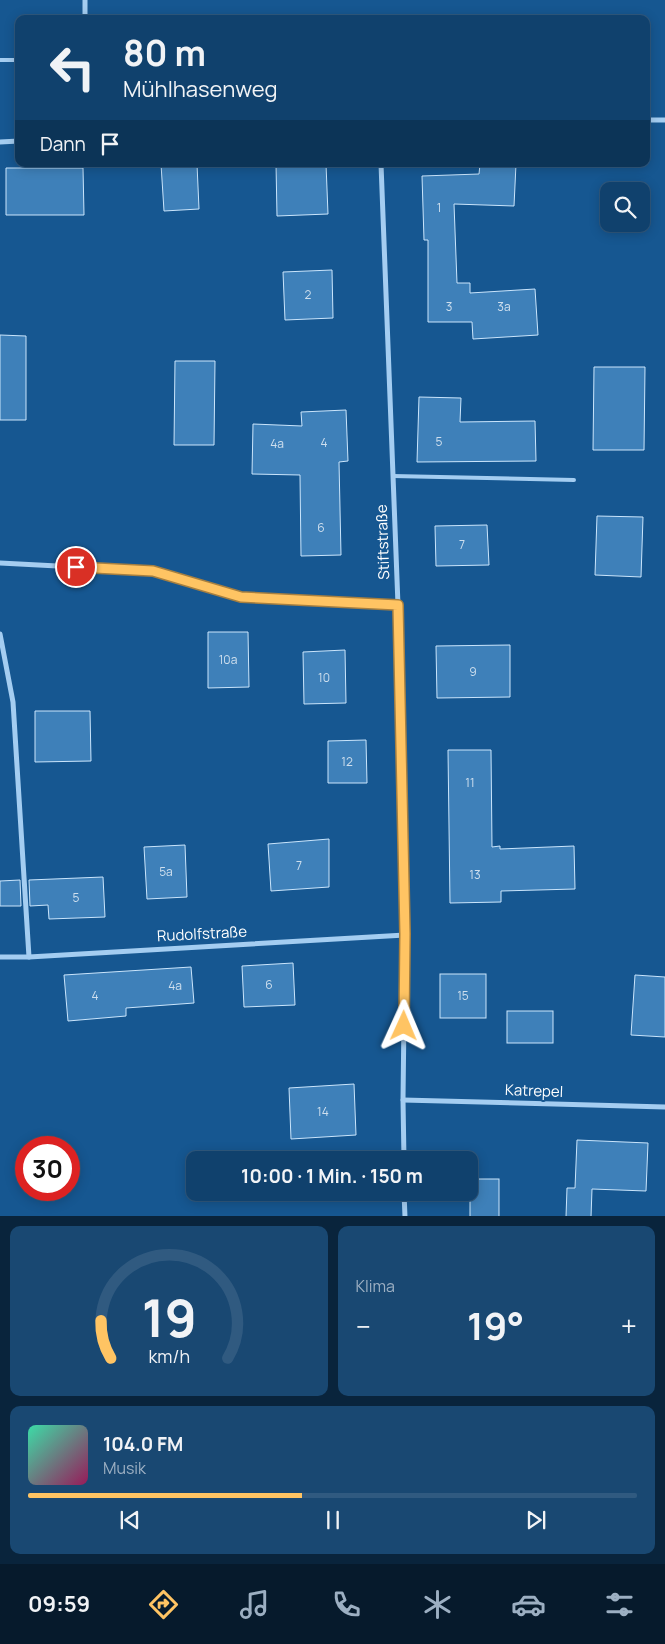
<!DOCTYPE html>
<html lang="de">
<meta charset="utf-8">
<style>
body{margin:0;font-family:Manrope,sans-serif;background:#194872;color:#f1f3f6;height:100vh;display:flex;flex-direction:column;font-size:19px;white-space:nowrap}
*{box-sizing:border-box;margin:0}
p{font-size:16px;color:#9cafc2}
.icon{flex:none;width:28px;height:28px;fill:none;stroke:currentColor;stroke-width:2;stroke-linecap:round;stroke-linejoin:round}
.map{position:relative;height:1216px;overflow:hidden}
.panel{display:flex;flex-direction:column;gap:10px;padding:10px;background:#09243c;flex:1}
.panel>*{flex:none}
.top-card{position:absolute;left:15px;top:15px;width:635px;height:152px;border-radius:10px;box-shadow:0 2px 12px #0003,0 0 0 1px #305a80;background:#10416d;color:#f1f3f6;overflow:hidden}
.controls{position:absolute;left:600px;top:182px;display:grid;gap:10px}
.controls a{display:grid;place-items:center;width:50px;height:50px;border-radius:10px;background:#10416d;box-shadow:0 2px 12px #0003,0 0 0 1px #305a80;font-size:25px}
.speed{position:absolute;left:15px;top:1136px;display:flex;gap:10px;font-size:25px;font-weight:700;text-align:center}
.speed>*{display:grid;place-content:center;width:65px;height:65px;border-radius:50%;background:#10416d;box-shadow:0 2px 12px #0003,0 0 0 1px #305a80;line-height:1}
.speed .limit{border:8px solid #d22;background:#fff;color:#111}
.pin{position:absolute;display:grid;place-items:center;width:42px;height:42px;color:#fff;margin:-21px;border:2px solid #fff;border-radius:50%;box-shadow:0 1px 5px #0007}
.me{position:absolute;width:55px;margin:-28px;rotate:1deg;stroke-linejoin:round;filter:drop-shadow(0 0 4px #0008)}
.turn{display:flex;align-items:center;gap:18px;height:105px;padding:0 25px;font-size:22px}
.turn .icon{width:65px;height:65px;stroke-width:2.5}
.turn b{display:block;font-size:35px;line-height:42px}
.then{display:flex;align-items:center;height:48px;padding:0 25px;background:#0003;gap:10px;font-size:19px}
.big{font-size:38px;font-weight:700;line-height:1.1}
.panel .tile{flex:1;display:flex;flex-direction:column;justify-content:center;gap:8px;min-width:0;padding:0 18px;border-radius:10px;background:#194872}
.panel .dial{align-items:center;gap:0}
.dial svg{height:130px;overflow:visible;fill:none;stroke:#305a80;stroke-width:7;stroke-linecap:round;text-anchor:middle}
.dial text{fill:#f1f3f6;stroke:none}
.song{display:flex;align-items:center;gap:15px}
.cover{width:60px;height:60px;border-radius:8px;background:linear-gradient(135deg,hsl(160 70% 55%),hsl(330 70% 35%))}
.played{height:5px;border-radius:2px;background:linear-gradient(90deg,#ffc463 45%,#305a80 45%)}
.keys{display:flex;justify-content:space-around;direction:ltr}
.heat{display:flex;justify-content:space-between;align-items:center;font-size:28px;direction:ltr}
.panel .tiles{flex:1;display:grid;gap:10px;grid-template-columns:1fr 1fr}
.tile:last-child{grid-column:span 2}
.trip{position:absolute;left:186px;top:1151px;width:292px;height:50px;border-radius:10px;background:#10416d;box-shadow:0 2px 12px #0003,0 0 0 1px #305a80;font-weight:700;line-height:50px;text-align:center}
.dock{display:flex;height:80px;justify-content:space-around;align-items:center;background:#061a2c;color:#9cafc2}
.dock .icon{width:35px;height:35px}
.dock .selected{color:#ffc463}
.dock b{font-size:22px;color:#f1f3f6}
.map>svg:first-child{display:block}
.building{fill:#3e80b9;stroke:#cae5fc}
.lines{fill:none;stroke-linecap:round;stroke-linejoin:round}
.lane{stroke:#a4cdf1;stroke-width:4}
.street{stroke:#a4cdf1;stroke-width:5}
.route-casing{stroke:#a67f40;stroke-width:12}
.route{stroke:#ffc463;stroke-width:9}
.labels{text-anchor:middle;stroke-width:4;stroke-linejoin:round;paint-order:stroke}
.number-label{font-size:12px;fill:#cfdfee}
.street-label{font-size:15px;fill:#fff;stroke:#165791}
</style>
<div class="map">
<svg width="665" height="1217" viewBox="0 0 665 1217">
<rect width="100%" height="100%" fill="#165791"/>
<g class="building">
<polygon points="161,164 197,164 199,209 164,211"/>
<polygon points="276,164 326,164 328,214 277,216"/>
<polygon points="480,164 516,164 514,206 454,204 457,283 470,283 470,293 535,289 538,335 473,339 472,322 428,322 428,240 424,240 422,176 479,174"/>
<polygon points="6,168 83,168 84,215 6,215"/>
<polygon points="332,270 333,318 285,320 283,272"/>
<polygon points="0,335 26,336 26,420 0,420"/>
<polygon points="175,361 215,361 214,445 174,445"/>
<polygon points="594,367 645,367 644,450 593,450"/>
<polygon points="419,397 461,398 460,422 535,421 536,461 417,462"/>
<polygon points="346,410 348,461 339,462 341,555 301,556 300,475 252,474 253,424 302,426 301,412"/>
<polygon points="597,516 643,517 641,577 595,575"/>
<polygon points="487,525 489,565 436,566 435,526"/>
<polygon points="208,632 248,632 249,687 208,688"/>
<polygon points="510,645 510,697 437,698 436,646"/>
<polygon points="345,650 346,703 304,704 303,652"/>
<polygon points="35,711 90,711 91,761 35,762"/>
<polygon points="366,740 367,783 328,783 328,741"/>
<polygon points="448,750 491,750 492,847 500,846 500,849 574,846 575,889 501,891 501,902 450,903"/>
<polygon points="329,839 329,887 271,891 268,844"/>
<polygon points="185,845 187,897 147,899 144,847"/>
<polygon points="103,877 105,917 49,919 48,905 30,906 29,880"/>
<polygon points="20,880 21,906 0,906 0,881"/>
<polygon points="293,963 295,1005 244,1007 242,966"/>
<polygon points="191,967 194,1003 126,1008 126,1016 68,1021 64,975"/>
<rect x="440" y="974" width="46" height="44"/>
<polygon points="635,975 665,977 665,1037 631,1035"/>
<rect x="507" y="1011" width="46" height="32"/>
<polygon points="354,1084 356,1135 291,1139 289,1088"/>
<polygon points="577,1140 648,1143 646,1191 592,1189 591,1217 566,1217 567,1188 575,1188"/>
<rect x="470" y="1179" width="29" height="38"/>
</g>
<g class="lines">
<g class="lane">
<polyline points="0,60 19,60"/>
<polyline points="393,476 574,480"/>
</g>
<g class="street">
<polyline points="85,0 85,19"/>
<polyline points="646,120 665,120"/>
<polyline points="0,142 19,141"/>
<polyline points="381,164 398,605 405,935 403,1100 404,1160"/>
<polyline points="0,563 153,571 241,597 398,605"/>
<polyline points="0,634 13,702 29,957"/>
<polyline points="0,957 29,957 405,935"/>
<polyline points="403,1100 665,1107"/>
<polyline points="404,1192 405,1217"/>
</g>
</g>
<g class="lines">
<g class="route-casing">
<polyline id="route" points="76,567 153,571 241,597 398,605 405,934 404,1026"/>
</g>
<use href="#route" class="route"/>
</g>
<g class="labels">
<g class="number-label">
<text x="439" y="212">1</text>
<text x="308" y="299">2</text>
<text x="449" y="311">3</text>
<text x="504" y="311">3a</text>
<text x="439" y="446">5</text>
<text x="324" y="447">4</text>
<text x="277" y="448">4a</text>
<text x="321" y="532">6</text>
<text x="462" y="549">7</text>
<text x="228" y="664">10a</text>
<text x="473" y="676">9</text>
<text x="324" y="682">10</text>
<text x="347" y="766">12</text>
<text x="470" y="787">11</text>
<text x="299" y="870">7</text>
<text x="166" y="876">5a</text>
<text x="475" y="879">13</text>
<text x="76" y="902">5</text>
<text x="269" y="989">6</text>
<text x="175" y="990">4a</text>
<text x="95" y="1000">4</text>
<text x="463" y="1000">15</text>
<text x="323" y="1116">14</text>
</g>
<g class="street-label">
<text transform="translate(383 542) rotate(-92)" y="5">Stiftstraße</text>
<text transform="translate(202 934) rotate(-3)" y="5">Rudolfstraße</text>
<text transform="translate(534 1091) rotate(2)" y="5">Katrepel</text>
</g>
</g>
</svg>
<div class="controls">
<a><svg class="icon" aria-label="search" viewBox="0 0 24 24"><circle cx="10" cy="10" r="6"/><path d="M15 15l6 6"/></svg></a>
</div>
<div class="speed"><div class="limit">30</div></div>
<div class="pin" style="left:76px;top:567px;background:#d93025"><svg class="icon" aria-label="arrive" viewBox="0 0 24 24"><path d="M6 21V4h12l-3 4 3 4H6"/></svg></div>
<svg class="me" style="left:404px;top:1026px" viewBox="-20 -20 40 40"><path d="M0-17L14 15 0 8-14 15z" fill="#ffc463" stroke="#fff" stroke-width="4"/></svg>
<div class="trip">10:00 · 1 Min. · 150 m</div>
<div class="top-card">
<div class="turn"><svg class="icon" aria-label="left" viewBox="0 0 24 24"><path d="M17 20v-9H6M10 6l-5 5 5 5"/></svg><div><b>80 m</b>Mühlhasenweg</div></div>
<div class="then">Dann<svg class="icon" aria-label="arrive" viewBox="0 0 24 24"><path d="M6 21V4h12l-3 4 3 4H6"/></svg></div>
</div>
</div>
<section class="panel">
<div class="tiles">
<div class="tile dial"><svg viewBox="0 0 100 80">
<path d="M14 69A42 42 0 1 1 86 69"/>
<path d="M14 69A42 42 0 0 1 8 46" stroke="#ffc463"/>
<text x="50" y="56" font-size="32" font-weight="700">19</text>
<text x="50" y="72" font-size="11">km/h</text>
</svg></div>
<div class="tile"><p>Klima</p>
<div class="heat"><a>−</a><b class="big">19°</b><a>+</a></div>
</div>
<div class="tile">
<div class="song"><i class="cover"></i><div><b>104.0 FM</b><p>Musik</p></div></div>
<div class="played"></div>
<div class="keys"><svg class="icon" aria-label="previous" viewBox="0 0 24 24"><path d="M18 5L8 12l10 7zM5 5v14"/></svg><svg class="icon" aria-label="pause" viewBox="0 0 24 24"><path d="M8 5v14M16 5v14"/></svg><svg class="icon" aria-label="next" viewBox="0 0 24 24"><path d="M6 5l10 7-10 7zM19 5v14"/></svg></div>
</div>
</div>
</section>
<nav class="dock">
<b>09:59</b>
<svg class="icon selected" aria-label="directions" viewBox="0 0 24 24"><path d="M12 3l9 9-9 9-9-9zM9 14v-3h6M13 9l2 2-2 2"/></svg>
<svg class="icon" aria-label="music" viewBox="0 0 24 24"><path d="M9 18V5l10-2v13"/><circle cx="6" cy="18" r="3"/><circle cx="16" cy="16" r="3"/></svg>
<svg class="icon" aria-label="phone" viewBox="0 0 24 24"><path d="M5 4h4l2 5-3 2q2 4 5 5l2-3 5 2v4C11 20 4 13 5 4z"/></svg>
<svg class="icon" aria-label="climate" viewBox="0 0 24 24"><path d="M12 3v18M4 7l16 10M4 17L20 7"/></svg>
<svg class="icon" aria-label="car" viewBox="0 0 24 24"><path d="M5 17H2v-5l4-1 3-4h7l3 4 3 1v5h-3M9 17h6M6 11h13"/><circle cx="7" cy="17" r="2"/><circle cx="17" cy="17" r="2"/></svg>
<svg class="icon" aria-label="filters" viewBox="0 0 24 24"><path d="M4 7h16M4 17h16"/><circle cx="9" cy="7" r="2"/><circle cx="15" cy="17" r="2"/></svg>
</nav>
